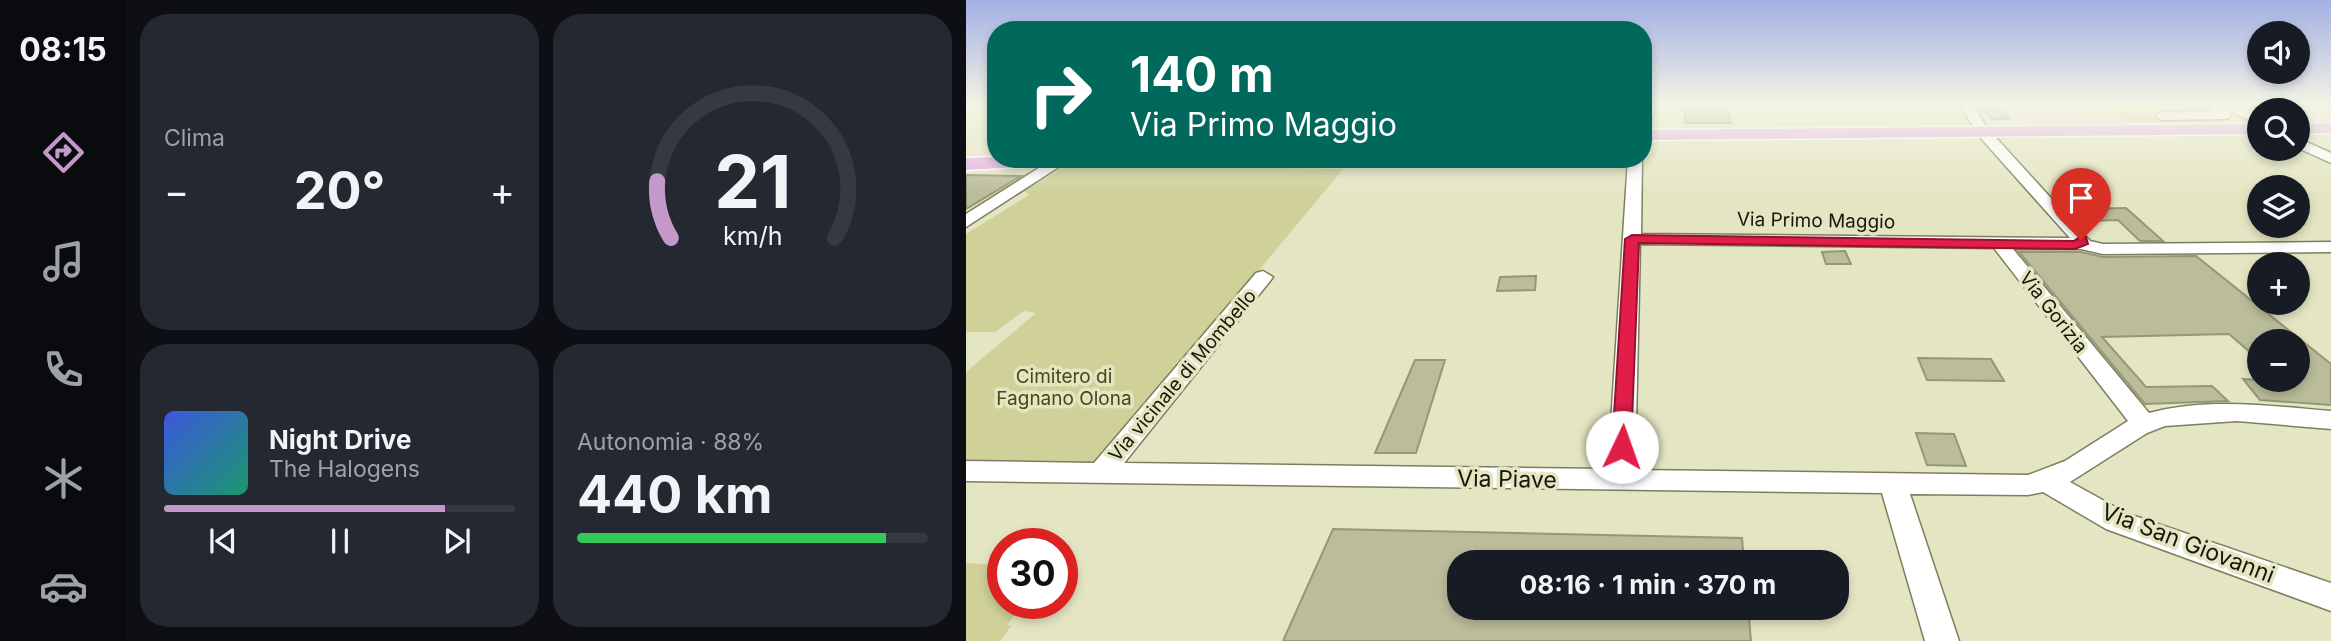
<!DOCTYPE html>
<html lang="it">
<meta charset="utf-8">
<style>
body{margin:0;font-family:Inter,sans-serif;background:#242831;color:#f1f3f6;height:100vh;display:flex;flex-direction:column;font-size:26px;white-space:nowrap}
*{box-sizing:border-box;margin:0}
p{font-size:23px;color:#9ea1a6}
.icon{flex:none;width:38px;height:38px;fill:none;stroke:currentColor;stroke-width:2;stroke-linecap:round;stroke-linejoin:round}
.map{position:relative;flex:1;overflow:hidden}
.panel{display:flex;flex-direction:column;gap:14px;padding:14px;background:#0d0f14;width:840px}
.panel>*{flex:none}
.banner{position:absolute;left:21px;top:21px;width:665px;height:147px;border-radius:28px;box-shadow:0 4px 10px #0003;background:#00695c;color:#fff;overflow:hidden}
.fabs{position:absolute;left:1281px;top:21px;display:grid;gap:14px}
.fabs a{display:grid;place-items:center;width:63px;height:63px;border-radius:50%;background:#171b24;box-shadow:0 4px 10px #0003;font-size:35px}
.speed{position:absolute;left:21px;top:528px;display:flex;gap:14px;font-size:35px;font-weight:700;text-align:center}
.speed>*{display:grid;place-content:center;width:91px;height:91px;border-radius:50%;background:#171b24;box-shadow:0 4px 10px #0003;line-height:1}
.speed .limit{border:10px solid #d22;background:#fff;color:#111}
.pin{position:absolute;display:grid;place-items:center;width:60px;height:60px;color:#fff;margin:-72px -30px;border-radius:50% 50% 50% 0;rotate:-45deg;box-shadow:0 0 7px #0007}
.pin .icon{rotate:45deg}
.me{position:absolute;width:77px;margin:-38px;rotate:3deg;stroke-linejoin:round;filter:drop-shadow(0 0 5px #0008)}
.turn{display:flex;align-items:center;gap:24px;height:147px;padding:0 28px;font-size:32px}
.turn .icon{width:91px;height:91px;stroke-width:2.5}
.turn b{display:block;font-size:49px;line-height:60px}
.big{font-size:52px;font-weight:700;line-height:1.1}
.panel .tile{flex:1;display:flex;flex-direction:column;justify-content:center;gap:10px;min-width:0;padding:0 24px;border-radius:28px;background:#242831}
.panel .dial{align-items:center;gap:0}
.dial svg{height:182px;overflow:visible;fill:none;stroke:#363941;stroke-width:7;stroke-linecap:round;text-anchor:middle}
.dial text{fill:#f1f3f6;stroke:none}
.song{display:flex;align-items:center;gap:21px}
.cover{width:84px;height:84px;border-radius:10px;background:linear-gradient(135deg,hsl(230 70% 55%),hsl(160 70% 35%))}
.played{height:7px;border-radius:4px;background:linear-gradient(90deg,#c499c9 80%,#363941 80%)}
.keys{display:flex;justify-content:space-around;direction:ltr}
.heat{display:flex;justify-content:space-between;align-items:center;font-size:38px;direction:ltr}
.charge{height:10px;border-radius:5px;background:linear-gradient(90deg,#34c759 88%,#363941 0)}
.panel .tiles{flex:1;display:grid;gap:14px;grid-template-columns:repeat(2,1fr)}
.trip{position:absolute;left:481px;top:550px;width:402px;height:70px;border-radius:28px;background:#171b24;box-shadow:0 4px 10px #0003;font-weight:700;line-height:70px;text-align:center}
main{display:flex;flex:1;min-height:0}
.tab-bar{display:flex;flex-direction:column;width:126px;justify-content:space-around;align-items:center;background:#090b0e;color:#9ea1a6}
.tab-bar .icon{width:49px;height:49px}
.tab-bar .on{color:#c499c9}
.tab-bar b{font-size:32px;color:#f1f3f6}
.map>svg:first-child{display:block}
.green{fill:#cfd199}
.building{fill:#babc9a;stroke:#959776;stroke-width:2}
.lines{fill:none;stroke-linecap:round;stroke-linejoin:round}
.minor-casing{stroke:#7d7e5e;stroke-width:3}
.major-casing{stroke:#fff;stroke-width:3}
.minor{fill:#fff;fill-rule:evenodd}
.major{fill:#e3b0e5;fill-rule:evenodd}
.route{fill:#e11d48;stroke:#92132f;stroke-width:2}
.labels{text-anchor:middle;stroke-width:7;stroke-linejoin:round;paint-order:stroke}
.street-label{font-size:19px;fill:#17180b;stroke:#e4e6c3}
.park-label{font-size:19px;fill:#484916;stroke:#e4e6c3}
.near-street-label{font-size:23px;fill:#17180b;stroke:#e4e6c3}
</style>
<main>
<nav class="tab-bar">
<b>08:15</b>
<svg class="icon on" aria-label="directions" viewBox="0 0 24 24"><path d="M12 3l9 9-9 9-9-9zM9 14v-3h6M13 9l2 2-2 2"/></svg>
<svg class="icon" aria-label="music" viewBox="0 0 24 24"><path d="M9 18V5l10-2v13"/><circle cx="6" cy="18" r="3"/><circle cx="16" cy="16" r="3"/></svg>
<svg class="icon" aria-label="phone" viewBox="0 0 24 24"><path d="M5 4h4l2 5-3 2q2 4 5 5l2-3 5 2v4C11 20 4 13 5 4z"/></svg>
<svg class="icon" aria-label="climate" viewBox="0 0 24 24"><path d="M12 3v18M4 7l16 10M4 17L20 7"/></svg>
<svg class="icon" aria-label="car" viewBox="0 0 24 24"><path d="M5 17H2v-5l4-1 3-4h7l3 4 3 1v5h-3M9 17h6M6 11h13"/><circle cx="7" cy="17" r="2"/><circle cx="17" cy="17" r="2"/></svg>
</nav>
<section class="panel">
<div class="tiles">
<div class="tile"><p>Clima</p>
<div class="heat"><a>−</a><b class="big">20°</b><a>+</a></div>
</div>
<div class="tile dial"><svg viewBox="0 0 100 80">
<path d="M14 69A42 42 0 1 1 86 69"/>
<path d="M14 69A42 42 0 0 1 8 44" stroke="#c499c9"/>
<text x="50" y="56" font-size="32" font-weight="700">21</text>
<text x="50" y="72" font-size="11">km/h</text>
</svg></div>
<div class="tile">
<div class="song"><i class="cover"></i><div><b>Night Drive</b><p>The Halogens</p></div></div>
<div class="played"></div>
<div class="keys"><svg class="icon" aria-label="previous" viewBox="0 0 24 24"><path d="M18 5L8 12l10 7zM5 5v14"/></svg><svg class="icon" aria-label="pause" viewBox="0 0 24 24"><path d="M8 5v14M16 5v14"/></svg><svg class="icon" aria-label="next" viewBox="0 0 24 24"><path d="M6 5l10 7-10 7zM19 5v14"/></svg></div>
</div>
<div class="tile"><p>Autonomia · 88%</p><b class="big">440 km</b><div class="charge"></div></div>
</div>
</section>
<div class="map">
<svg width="1365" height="641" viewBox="0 0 1365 641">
<rect width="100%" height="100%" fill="#e4e6c3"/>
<g class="green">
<polygon points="1140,105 1191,105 1206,114 1184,113 1187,117 1204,120 1211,118 1215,122 1161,122"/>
<polygon points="191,159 306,159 299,168 377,169 132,464 0,463 0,372 70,313 58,311 29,332 0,332 0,234 63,195 58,191 102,165"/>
<polygon points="0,563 37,565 37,604 56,604 41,626 46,625 34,641 0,641"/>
</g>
<g class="building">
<polygon points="717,105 761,105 765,123 720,123"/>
<polygon points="1013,105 1030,105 1043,119 1026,119"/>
<polygon points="0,175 55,176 0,209"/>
<polygon points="1160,208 1197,241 1174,241 1152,220 1122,221 1110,209"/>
<polygon points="879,251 885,264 860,264 856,252"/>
<polygon points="1053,252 1115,252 1137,257 1230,256 1365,364 1365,405 1294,400 1277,379 1332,383 1332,341 1293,341 1293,360 1263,334 1136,337 1180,387 1246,386 1262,401 1179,404"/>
<polygon points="570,276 569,290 531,291 534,277"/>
<polygon points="952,358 1025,359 1038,381 961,380"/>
<polygon points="449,360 479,360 450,453 409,453"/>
<polygon points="950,433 988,434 1000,466 961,465"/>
<polygon points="367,529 776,538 778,562 494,562 494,607 782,607 785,641 317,641"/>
</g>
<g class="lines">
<g class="minor-casing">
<g id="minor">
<polygon points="677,105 689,105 684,127 677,131"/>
<path d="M994,105H1007L1022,129L1124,241L1137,244L1365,242V252L1137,254L1115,249H1047L1183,413C1242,397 1305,406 1365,411V429L1271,421L1199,426L1181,433L1104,482L1160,513L1365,583V611L1140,529L1077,492L1062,495L944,494L993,641H959L916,493L0,481V461L128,463L290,273L297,271L307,277L304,281L158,463L642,469L662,159H676L675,234L1104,238L1012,135ZM674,244L1028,248L1162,421L1099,461L1062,475L669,470Z"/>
<polygon points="1241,105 1274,105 1293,116 1293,125 1266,112 1263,118 1258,119 1196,120 1189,116 1196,112 1249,111"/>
<polygon points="1332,138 1365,153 1365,163 1332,148"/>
<polygon points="87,159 105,159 0,227 0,214"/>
</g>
</g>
<g class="major-casing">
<g id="major">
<polygon points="1365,123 1365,133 1332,134 1332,124"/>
<polygon points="1293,124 1293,134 677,140 677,130"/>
<polygon points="30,157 30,159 98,159 89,165 0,170 0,158"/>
</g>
</g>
<use href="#minor" class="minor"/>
<use href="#major" class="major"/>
</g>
<linearGradient id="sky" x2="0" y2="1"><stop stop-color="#a3b0e4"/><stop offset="0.54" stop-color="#f3f4e4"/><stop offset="1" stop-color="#f3f4e4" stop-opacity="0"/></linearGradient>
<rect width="1365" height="195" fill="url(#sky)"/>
<polygon class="route" points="666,235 1108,241 1115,236 1120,237 1122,244 1109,249 673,243 665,447 663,452 649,452 646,447 659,239"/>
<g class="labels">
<g class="street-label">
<text transform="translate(850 220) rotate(1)" y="7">Via Primo Maggio</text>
<text transform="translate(1088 312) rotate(52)" y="7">Via Gorizia</text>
<text transform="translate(216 375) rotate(-50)" y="7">Via vicinale di Mombello</text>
</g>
<g class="park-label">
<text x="98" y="383">Cimitero di<tspan x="98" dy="22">Fagnano Olona</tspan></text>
</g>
<g class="near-street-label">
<text transform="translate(541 479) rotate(1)" y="8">Via Piave</text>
<text transform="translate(1222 543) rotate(21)" y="8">Via San Giovanni</text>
</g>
</g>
</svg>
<div class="fabs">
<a><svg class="icon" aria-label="sound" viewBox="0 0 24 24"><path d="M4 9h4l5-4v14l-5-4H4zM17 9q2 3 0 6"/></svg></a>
<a><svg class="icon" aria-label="search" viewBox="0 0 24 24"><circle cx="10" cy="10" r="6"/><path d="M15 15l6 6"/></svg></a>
<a><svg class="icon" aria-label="layers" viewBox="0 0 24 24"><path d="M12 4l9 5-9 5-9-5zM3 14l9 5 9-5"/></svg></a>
<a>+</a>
<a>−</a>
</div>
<div class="speed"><div class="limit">30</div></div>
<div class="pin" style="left:1115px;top:240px;background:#d93025"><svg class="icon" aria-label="arrive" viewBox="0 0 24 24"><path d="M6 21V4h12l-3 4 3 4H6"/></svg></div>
<svg class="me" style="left:656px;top:447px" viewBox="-20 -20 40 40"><circle r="19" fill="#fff"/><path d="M0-13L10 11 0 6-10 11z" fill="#e11d48"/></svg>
<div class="trip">08:16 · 1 min · 370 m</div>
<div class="banner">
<div class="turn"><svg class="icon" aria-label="right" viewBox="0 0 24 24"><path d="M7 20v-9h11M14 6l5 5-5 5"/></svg><div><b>140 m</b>Via Primo Maggio</div></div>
</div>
</div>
</main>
